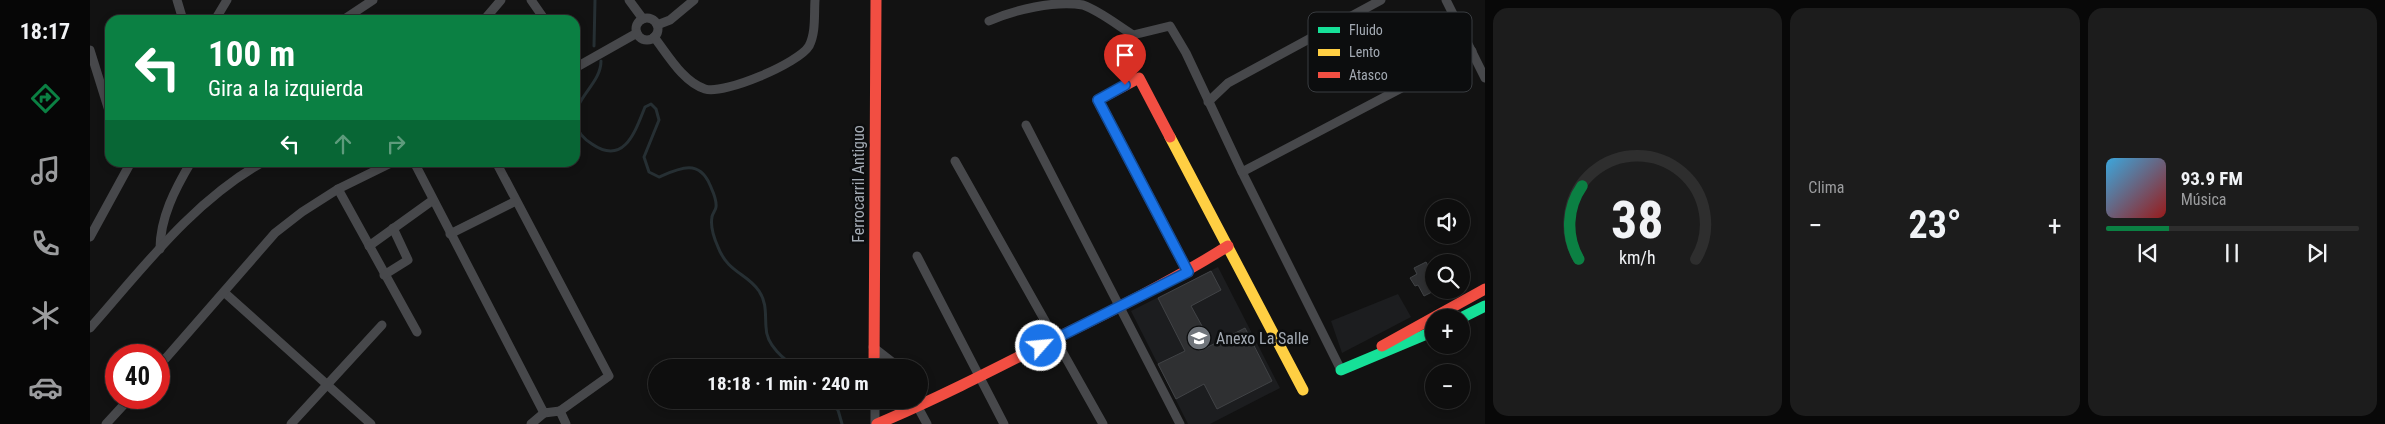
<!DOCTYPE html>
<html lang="es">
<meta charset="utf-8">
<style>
body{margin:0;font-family:"Roboto Condensed",sans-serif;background:#1c1c1c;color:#f1f3f6;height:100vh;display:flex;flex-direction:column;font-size:19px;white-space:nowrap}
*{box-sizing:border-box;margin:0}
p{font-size:16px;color:#9b9c9e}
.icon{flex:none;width:28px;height:28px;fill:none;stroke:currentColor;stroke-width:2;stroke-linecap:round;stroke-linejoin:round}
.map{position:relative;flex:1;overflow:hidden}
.panel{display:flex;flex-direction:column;gap:8px;padding:8px;background:#080808;width:900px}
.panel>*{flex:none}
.guide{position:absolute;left:15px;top:15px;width:475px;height:152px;border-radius:15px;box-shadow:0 2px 8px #0003,0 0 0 1px #2e2e2e;background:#0b8043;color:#fff;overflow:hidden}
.fabs{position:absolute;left:1335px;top:199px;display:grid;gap:10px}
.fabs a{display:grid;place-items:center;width:45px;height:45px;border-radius:50%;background:#0e0e0e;box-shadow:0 2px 8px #0003,0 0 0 1px #2e2e2e;font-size:25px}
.speed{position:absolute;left:15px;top:344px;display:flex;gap:10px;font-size:25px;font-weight:700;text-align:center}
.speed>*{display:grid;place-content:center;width:65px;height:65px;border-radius:50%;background:#0e0e0e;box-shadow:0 2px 8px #0003,0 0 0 1px #2e2e2e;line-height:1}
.speed .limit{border:8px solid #d22;background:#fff;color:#111}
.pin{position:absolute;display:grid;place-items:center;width:42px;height:42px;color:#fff;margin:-51px -21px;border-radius:50% 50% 50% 0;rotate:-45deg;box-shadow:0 0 5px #0007}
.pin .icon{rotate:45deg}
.me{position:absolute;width:55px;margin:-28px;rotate:63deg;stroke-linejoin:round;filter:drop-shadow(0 0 4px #0008)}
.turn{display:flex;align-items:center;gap:18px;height:105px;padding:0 20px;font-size:22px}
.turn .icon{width:65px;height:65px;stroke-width:2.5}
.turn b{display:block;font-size:35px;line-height:42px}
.lanes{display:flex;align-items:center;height:48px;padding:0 20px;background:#0003;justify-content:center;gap:25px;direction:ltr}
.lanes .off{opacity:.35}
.big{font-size:38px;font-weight:700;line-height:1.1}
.panel .widget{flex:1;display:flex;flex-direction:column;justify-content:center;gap:8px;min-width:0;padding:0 18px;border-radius:15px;background:#1c1c1c}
.panel .dial{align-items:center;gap:0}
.dial svg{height:130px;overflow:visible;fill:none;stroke:#2e2e2e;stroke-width:7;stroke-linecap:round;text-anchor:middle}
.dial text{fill:#f1f3f6;stroke:none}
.song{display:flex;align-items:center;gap:15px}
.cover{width:60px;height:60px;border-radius:8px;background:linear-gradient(135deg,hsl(200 70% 55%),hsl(0 70% 35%))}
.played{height:5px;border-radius:2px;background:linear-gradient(90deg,#0b8043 25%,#2e2e2e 25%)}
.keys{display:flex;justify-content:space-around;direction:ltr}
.heat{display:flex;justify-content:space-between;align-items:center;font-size:28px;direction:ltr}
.panel .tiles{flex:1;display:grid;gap:8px;grid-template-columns:repeat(3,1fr)}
.trip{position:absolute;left:558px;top:359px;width:280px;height:50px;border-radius:25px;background:#0e0e0e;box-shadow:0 2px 8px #0003,0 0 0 1px #2e2e2e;font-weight:700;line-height:50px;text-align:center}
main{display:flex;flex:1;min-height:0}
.dock{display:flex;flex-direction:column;width:90px;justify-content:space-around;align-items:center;background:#060606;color:#9b9c9e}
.dock .icon{width:35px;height:35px}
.dock .current{color:#0b8043}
.dock b{font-size:22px;color:#f1f3f6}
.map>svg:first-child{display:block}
.built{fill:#1c1d1f}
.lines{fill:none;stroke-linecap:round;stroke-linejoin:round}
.stream{stroke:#262f33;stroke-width:3}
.building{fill:#2f3032;stroke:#414346}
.street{stroke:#47484b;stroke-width:9}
.fast{stroke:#16e098;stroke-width:11}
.slow{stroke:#ffcf43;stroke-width:11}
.jam{stroke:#f24e42;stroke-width:11}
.route-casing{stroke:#114b97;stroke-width:12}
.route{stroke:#1a73e8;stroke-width:9}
.labels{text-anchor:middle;stroke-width:5;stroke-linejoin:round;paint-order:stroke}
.street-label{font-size:16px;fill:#a3aab3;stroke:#0c0d0e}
.poi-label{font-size:16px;fill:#a3aab3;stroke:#0c0d0e;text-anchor:start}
.key{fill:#0c0d0e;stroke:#393c40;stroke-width:1}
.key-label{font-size:14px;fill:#a3aab3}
</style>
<main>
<nav class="dock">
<b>18:17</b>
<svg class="icon current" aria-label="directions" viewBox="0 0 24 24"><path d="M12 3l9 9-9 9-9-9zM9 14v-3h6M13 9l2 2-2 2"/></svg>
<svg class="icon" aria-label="music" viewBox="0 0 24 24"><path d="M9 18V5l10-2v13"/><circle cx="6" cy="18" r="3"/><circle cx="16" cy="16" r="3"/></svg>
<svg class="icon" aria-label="phone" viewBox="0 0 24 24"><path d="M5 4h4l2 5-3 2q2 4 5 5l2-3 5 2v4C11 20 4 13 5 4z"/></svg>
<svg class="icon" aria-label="climate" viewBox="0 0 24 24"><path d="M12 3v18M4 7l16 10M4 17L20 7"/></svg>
<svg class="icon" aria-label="car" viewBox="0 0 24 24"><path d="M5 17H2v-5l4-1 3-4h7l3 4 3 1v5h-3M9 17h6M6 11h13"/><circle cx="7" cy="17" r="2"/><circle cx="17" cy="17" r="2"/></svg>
</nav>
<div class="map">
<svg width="1395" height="424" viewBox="0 0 1395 424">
<rect width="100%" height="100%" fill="#121212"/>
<g class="built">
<polygon points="1128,267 1190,388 1120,424 1098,424 1041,311"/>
<polygon points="1308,294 1321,317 1252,353 1241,321"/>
</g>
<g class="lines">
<g class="stream">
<polyline points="504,46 505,0"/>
<path d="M511,61C511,85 481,99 486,124C488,133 494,139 502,144C534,166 545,132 555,107L561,104L566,109L569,120L554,157L559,172L569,177C590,168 609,159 620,185C623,192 627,199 626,207C626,210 622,214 622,217C620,227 624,238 628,247C638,273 657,273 669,291C677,303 675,314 676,327C676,345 694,360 708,368"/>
<polyline points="735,400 748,410 752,424"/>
</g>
</g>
<g class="building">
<polygon points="1336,262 1344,277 1344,291 1334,296 1328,285 1325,286 1320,278 1327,274 1324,268"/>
<polygon points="1121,271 1131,290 1101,306 1112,326 1100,332 1110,351 1155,328 1182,381 1127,409 1114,384 1086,399 1068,364 1095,351 1068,298"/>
</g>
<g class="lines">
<g class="street">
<polyline points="87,0 93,20"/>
<polyline points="441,0 455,20"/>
<polyline points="539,0 553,19"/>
<polyline points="1356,0 1395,78"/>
<circle cx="557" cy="29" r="11"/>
<polyline points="125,20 137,0"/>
<polyline points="253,20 283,0"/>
<polyline points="394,20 411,0"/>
<path d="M899,21C924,10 965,0 993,5C1010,11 1027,25 1043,35L1080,26L1096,53L1152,172L1251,370"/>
<polyline points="567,25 580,20 604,0"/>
<path d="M564,37C578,55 593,82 615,89C634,95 709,63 719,46C726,33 724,14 725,0"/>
<polyline points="0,50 20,114"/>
<polyline points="485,68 547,33"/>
<polyline points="1118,102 1138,83 1291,0"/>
<polyline points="936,125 1090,424"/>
<polyline points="865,161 1013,424"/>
<polyline points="324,162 454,413 470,411 476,424"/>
<polyline points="406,162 519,376 470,411"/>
<polyline points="1152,172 1382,51"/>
<polyline points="248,189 327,332"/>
<polyline points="360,234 426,201"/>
<polyline points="0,237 41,162"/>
<polyline points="279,246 343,200"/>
<path d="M70,249C70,218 85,189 101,162"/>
<polyline points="827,256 914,424"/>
<polyline points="294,275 318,260 303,228"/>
<polyline points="135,293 281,424"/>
<path d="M0,328C53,268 102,202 173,162"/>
<polyline points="783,347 801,361 805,368"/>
<polyline points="69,366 185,233 212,212 248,189 303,162"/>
<polyline points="785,400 785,424"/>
<polyline points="824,400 837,424"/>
<polyline points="16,424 40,398"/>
<polyline points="201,424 292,325"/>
<polyline points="441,424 454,413"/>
</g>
<g class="fast">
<polyline points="1371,318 1395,306"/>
<polyline points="1251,370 1344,331"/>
</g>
<polyline class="slow" points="1080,137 1213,390"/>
<g class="jam">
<polyline points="1080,137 1049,78 1008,100 1098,272"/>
<polyline points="1292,346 1395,289"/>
<polyline points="784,368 786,0"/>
<path d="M787,424C844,400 899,372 954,344C1017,313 1079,283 1138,246"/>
</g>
</g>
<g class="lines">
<g class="route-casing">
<polyline id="route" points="951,346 1098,272 1008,100 1035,85"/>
</g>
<use href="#route" class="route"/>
</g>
<defs>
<g id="school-disc" transform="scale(1.25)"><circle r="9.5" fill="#70757b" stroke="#0c0d0e"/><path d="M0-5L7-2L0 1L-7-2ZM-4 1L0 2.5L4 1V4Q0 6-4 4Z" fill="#fff"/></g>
</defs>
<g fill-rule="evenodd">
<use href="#school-disc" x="1109" y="338"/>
</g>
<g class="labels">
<g class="street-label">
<text transform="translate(768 184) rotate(-90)" y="6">Ferrocarril Antiguo</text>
</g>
<g class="poi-label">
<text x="1126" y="344">Anexo La Salle</text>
</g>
</g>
<rect x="1218" y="12" width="164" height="80" rx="8" class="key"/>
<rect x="1228" y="27" width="22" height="6" fill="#16e098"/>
<rect x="1228" y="49" width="22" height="7" fill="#ffcf43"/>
<rect x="1228" y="72" width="22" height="6" fill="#f24e42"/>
<g class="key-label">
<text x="1259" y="35">Fluido</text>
<text x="1259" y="57">Lento</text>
<text x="1259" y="80">Atasco</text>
</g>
</svg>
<div class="fabs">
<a><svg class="icon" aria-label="sound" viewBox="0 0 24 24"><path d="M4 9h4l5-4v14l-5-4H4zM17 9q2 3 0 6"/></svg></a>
<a><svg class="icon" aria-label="search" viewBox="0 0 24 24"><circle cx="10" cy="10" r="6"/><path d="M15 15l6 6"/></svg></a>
<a>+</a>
<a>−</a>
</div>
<div class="speed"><div class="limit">40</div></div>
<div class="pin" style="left:1035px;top:85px;background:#d93025"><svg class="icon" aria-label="arrive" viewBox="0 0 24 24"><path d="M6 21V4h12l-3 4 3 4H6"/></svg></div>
<svg class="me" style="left:951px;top:346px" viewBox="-20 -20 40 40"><circle r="17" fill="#1a73e8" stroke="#fff" stroke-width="3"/><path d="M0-11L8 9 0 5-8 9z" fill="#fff"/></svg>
<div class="trip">18:18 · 1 min · 240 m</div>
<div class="guide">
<div class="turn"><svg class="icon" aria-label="left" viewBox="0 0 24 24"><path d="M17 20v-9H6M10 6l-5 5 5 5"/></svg><div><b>100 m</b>Gira a la izquierda</div></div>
<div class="lanes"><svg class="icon" aria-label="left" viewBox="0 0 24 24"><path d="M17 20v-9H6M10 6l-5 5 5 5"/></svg><svg class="icon off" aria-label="ahead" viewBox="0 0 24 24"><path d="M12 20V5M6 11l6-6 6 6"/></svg><svg class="icon off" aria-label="right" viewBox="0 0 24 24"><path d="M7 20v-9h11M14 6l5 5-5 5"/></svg></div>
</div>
</div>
<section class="panel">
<div class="tiles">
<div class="widget dial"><svg viewBox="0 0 100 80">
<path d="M14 69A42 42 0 1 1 86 69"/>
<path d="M14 69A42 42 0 0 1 16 24" stroke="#0b8043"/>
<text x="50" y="56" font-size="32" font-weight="700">38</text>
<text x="50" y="72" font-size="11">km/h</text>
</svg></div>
<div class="widget"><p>Clima</p>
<div class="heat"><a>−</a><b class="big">23°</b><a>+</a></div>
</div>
<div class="widget">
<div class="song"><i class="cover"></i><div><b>93.9 FM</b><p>Música</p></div></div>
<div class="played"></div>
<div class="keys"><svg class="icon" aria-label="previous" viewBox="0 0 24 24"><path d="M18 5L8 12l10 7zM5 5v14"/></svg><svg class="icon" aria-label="pause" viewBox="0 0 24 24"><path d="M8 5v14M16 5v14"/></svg><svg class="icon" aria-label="next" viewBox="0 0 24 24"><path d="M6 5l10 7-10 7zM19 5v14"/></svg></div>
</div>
</div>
</section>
</main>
